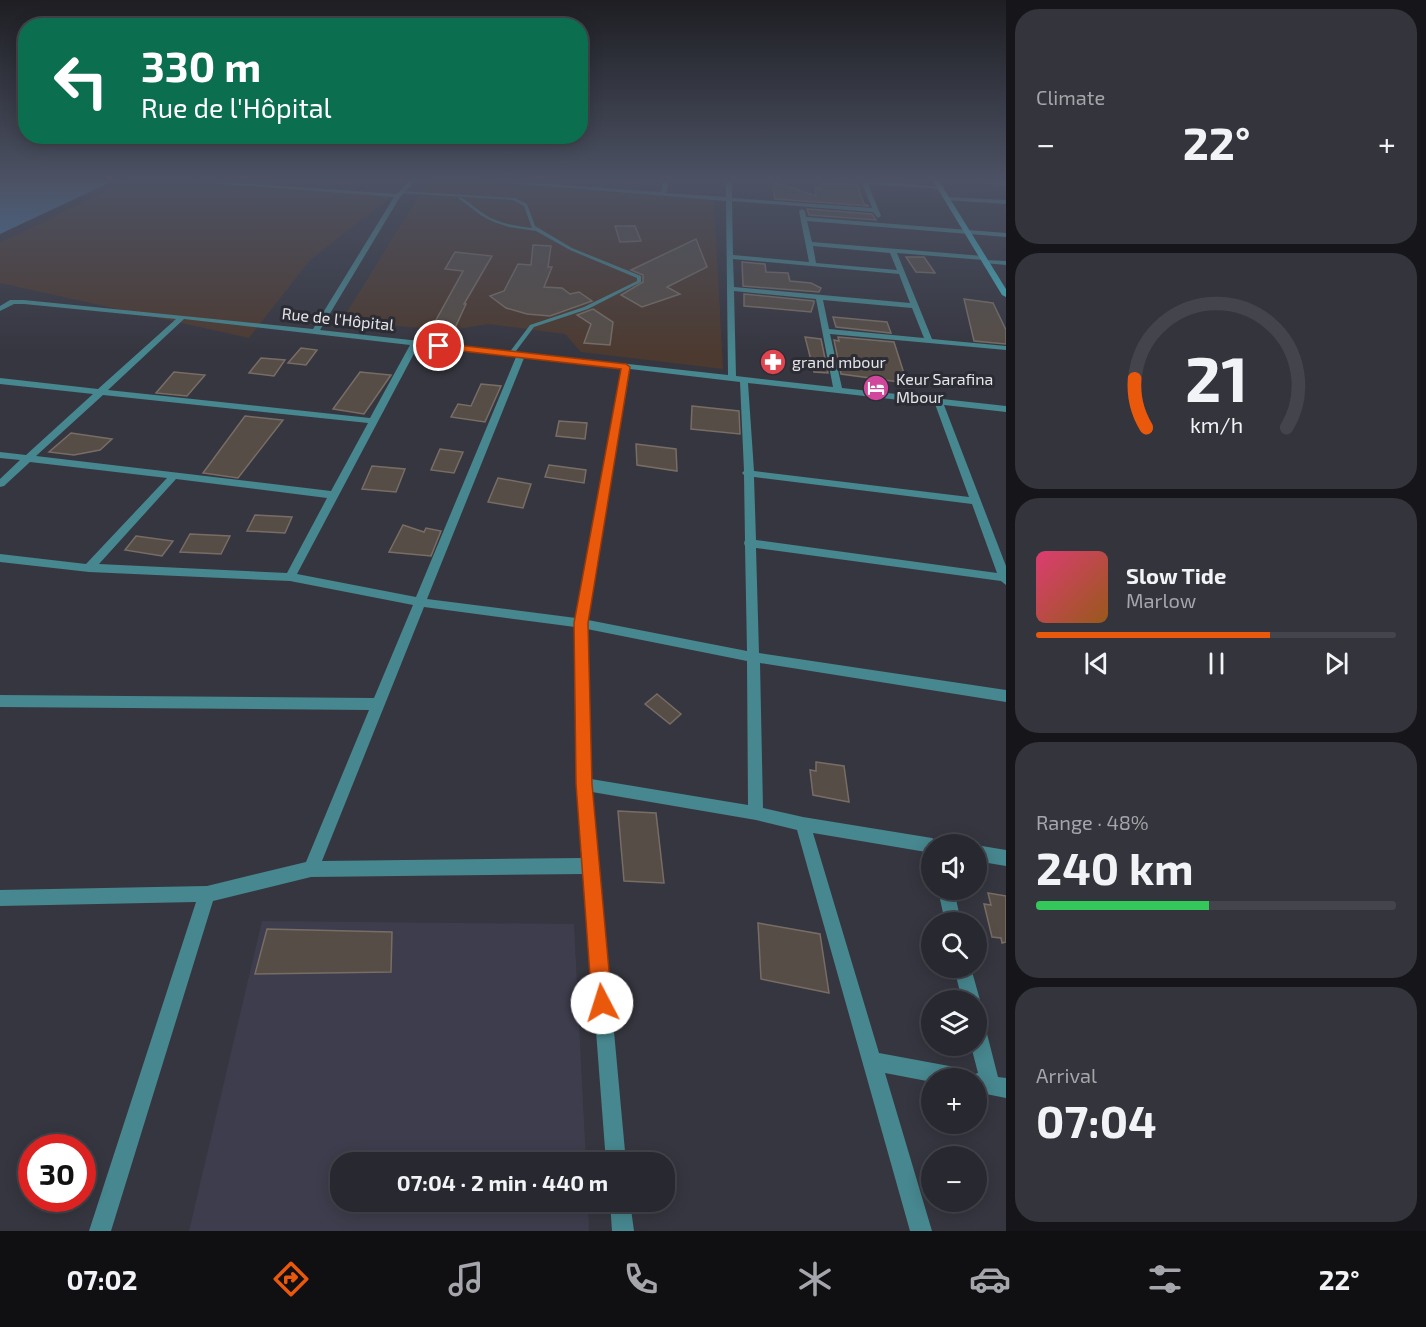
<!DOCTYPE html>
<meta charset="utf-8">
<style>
body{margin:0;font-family:"Exo 2",sans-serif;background:#34343c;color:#f1f3f6;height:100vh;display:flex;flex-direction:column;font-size:22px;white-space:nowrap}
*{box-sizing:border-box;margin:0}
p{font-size:20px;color:#a5a6ab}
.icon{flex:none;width:33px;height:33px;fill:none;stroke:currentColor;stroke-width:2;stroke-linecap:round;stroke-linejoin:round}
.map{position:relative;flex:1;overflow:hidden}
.sheet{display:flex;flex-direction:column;gap:9px;padding:9px;background:#16161a;width:420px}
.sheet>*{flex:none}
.guide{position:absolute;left:18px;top:18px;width:570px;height:126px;border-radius:24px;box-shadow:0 3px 15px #0003,0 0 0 2px #44444c;background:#0b6e4f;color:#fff;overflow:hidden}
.buttons{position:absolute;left:921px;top:834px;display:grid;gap:12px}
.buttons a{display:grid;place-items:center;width:66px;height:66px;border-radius:50%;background:#282830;box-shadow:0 3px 15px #0003,0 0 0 2px #44444c;font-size:30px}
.speed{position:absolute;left:18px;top:1134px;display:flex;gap:12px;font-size:30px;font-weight:700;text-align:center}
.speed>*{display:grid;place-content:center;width:78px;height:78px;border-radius:50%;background:#282830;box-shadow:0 3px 15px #0003,0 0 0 2px #44444c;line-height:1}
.speed .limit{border:9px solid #d22;background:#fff;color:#111}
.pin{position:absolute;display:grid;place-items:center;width:51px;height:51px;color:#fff;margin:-26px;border:3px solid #fff;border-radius:50%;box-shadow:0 2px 6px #0007}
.me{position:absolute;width:66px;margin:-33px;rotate:355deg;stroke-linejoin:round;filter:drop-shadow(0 0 4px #0008)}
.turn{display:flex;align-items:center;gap:21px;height:126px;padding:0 24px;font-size:27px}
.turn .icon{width:78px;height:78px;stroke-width:2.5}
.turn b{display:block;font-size:42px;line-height:51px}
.big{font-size:45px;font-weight:700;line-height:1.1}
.sheet .tile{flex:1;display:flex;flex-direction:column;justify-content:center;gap:9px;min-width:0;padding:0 21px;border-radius:24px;background:#34343c}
.sheet .dial{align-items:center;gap:0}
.dial svg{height:156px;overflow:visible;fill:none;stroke:#44444c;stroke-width:7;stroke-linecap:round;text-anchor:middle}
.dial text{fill:#f1f3f6;stroke:none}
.song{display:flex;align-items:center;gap:18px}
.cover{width:72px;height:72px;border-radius:9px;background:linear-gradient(135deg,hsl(340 70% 55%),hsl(30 70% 35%))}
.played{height:6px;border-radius:3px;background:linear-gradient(90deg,#ea580c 65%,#44444c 65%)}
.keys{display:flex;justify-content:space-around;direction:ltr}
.heat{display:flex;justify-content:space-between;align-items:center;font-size:33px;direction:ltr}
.charge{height:9px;border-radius:4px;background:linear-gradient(90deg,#34c759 48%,#44444c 0)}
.trip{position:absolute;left:330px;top:1152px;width:345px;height:60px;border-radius:24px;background:#282830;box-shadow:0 3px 15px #0003,0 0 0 2px #44444c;font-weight:700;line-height:60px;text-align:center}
.tab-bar{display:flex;height:96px;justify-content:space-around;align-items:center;background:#101013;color:#a5a6ab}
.tab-bar .icon{width:42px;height:42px}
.tab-bar .current{color:#ea580c}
.tab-bar b{font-size:27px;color:#f1f3f6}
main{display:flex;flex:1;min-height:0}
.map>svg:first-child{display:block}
.commercial{fill:#4c3a31}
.built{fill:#3d3d4d}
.medical{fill:#4c3a30}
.water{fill:#497aa7}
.building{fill:#564d46;stroke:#776d65;stroke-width:1.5}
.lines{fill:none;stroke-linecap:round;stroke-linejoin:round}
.service{fill:#47878f;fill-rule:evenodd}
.minor{fill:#47878f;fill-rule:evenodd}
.secondary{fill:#44b4c1;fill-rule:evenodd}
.route{fill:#ea580c;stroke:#983908;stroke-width:1.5}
.labels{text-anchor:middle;stroke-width:6;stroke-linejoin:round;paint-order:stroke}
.far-street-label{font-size:16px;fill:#e4e4ea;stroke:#2c2c35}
.far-poi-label{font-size:16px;fill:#e4e4ea;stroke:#2c2c35;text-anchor:start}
</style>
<main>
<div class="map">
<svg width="1006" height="1231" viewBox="0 0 1006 1231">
<rect width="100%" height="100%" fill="#363640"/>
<polygon class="commercial" points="126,181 169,181 392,196 310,260 249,338 0,283 0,243"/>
<polygon class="built" points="262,921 574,924 586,1162 340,1162 340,1202 588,1202 589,1231 189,1231"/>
<polygon class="medical" points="428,181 461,181 714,200 723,369 581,352 565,334 488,324 447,331 342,320"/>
<polygon class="water" points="0,181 113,181 0,234"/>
<g class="building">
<polygon points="772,181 816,196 815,188 821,189 820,182 857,185 864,204 869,206 775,199"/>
<polygon points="807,209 872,214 876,220 809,215"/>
<polygon points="615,226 635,226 641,241 620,242"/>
<polygon points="696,239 707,267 667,287 680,294 642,307 621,295 643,282 643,275 631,270"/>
<polygon points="533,245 551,246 548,267 552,267 544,287 562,288 570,294 579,292 592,301 550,316 527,314 506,308 490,296 504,291 518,264 531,265"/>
<polygon points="455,252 492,256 464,304 466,304 453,332 436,320 463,271 445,269"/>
<polygon points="906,257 924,257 935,273 916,272"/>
<polygon points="742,262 765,264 766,272 788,273 790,281 811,283 821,288 819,292 743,286"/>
<polygon points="744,294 814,301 814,303 811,312 744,306"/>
<polygon points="964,299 993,303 1006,330 1006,344 974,341"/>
<polygon points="593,309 613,322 610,345 584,343 591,324 577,315"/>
<polygon points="833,317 887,322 891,333 836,327"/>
<polygon points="805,337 821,339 828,373 814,372"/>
<polygon points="838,337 894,342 907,383 841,374 834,340 839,341"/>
<polygon points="301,348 317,350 306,365 288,363"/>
<polygon points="261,358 285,360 274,376 249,373"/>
<polygon points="174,372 205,375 187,396 156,393"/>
<polygon points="360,372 391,375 364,414 333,409"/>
<polygon points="481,384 501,386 485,422 451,417 458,404 471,406"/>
<polygon points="692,406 739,411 740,434 691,429"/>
<polygon points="245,416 283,420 238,478 203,473"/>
<polygon points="559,421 587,423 585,439 556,436"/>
<polygon points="71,433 112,439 100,450 74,455 49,452"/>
<polygon points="636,444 676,449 677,471 637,465"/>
<polygon points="440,449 463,452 454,473 431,470"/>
<polygon points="549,465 586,470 584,483 545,477"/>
<polygon points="372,466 405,469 396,492 362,489"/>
<polygon points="498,478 531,484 523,508 488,502"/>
<polygon points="255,515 292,517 285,533 247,531"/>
<polygon points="403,525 424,532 426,528 441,531 431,556 389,552"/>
<polygon points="190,534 230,536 221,554 180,552"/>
<polygon points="136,536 173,541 162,556 125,550"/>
<polygon points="657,694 681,714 670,724 645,704"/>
<polygon points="816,762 844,766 849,802 813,795 810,770 816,771"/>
<polygon points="618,811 656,813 664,883 624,881"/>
<polygon points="988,893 1006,896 1006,942 1002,943 1001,938 992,937 984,904 991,905"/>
<polygon points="758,923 820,934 829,993 761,979"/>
<polygon points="267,929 392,932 391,972 255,974"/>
</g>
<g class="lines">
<path class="service" d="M401,191L515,198L527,204L535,226L572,248L641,276V282L588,309L534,327L513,355H509V353L530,325L584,307L637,281V278L570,250L536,231L509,227L494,222L482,216L458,198L460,197C469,201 476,209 484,214C499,224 516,226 532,228L524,206L513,200L400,193Z"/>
<g class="minor">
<path d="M186,181H211L397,194L409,181H415L400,197L320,330L728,375L726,201L483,181H507L661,192L663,181H669L666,193L726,197V181H732V198L872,208L862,183L846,181H873L943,187L940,189L868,184L881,216L878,218L873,212L732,201L733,255L809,262L799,211L802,209L805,211L806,217L1006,233V237L807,221L812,242L983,256L986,258L983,260L897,253L932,339L1006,346V350L830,334L842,388L1006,406V412L944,405L1006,566V585L1001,581L756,548L759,653L1006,690V702L760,663L763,808L803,817L932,838L937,841L939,844H932V853L813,833L879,1053L960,1068L967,1071L969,1076L978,1073L971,1046H976V1017L982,1020L985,1026L998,1077L1006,1078V1098L976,1092V1078H932V1082L885,1073L932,1231H910L797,830L756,820L592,792L626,1162H606L584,874L311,877L213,901L111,1231H89L196,902L0,906V890L207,886L306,862L369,710L0,707V695L374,698L413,605L290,581L89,572L0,562V554L86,564L167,478L30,462L4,486L0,487V479L20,460L0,458V452L26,455L93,394L0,384V378L98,389L176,319L24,304H14L0,311V306L10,300H24L313,329L394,197ZM813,246L890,253L897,270L816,263ZM733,259L899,274L910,303L734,287ZM734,291L816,299L833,387L736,376ZM823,300L912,308L924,338L829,329ZM184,319L410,345L370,418L108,390ZM418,346L516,357L416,597L297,574ZM524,358L622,369L576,618L427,599ZM630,369L740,382L744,471L742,473L744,475L745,540L744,543L745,546L747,651L588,620ZM748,383L935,404L969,497L754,471ZM103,395L368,423L331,491L36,456ZM754,477L972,504L997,573L756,540ZM176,479L327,498L287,573L99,564ZM424,607L575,627L577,784L582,858L322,861ZM587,629L747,661L748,805L591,779Z"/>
<polygon points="976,181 1006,181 1006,185 979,183"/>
<polygon points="947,197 1006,200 1006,204 945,200"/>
<polygon points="986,260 1006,261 1006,265 984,263 984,261"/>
<polygon points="976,845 1006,850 1006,866 976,861"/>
<polygon points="938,890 954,890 961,922 945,922"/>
<polygon points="954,968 971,968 980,1000 977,1006 976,1000 962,1000"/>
<polygon points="610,1202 630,1202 634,1231 612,1231"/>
</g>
<polygon class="secondary" points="933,181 939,181 1006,289 1006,297 1002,295"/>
</g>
<linearGradient id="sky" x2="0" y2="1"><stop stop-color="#1e1e23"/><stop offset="0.51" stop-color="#4c5264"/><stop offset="1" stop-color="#4c5264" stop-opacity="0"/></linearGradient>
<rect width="1006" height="353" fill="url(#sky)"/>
<polygon class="route" points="439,343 626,364 630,367 588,623 592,784 612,1003 609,1010 602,1013 595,1010 592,1003 576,784 574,623 621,369 436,348 436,344"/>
<defs>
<g id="pharmacy-disc" transform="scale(1.35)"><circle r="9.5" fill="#e0444e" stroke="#2c2c35"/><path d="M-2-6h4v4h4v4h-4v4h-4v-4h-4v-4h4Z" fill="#fff"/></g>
<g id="hotel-disc" transform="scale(1.35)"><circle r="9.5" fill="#d1479c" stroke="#2c2c35"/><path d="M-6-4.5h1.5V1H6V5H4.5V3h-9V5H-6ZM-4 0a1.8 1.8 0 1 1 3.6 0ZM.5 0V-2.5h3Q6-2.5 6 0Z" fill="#fff"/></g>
</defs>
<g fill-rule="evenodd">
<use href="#pharmacy-disc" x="773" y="362"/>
<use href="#hotel-disc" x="876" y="388"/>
</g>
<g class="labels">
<g class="far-street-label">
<text transform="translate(338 319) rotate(6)" y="6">Rue de l'Hôpital</text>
</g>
<g class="far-poi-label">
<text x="792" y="368">grand mbour</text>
<text x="896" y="385">Keur Sarafina<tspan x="896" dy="18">Mbour</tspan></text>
</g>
</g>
</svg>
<div class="buttons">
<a><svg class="icon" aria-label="sound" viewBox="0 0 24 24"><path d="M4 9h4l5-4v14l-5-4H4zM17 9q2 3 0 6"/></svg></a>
<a><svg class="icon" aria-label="search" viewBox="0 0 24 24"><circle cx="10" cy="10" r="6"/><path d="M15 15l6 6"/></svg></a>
<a><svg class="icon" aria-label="layers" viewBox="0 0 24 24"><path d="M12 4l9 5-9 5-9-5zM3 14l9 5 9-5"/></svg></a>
<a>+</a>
<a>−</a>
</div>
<div class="speed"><div class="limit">30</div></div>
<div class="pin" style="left:439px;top:346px;background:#d93025"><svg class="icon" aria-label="arrive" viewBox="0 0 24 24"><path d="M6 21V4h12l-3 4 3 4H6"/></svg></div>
<svg class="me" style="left:602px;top:1003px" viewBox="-20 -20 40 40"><circle r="19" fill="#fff"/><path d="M0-13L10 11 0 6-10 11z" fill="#ea580c"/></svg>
<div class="trip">07:04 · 2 min · 440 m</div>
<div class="guide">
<div class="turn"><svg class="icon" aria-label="left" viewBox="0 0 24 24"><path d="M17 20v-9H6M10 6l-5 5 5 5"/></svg><div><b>330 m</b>Rue de l'Hôpital</div></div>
</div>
</div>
<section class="sheet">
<div class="tile"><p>Climate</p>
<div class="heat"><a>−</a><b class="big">22°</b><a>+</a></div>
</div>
<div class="tile dial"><svg viewBox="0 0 100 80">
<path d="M14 69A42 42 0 1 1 86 69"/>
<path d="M14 69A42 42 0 0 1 8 44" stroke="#ea580c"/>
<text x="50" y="56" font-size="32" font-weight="700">21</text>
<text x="50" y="72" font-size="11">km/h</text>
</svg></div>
<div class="tile">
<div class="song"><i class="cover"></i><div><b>Slow Tide</b><p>Marlow</p></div></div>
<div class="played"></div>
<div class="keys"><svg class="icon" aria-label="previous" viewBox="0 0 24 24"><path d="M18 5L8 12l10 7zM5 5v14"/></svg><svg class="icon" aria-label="pause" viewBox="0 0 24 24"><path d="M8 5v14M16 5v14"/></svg><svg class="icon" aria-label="next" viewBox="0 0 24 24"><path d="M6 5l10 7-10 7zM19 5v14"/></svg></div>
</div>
<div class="tile"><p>Range · 48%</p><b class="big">240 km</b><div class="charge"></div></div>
<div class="tile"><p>Arrival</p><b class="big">07:04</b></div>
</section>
</main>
<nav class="tab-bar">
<b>07:02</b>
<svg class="icon current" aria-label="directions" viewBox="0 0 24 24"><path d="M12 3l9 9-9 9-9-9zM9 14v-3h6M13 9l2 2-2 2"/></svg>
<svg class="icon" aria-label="music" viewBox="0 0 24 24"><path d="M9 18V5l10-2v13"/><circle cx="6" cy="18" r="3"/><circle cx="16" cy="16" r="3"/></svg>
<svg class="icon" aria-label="phone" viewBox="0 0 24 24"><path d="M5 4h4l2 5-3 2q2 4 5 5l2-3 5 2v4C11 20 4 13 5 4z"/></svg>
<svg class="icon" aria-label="climate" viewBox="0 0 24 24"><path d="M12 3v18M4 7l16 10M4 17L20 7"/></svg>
<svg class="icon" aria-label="car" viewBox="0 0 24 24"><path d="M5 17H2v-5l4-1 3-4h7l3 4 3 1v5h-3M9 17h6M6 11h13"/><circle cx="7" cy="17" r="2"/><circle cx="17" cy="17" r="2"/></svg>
<svg class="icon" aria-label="filters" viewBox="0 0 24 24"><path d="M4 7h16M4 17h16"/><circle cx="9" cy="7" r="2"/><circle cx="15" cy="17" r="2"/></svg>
<b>22°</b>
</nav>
